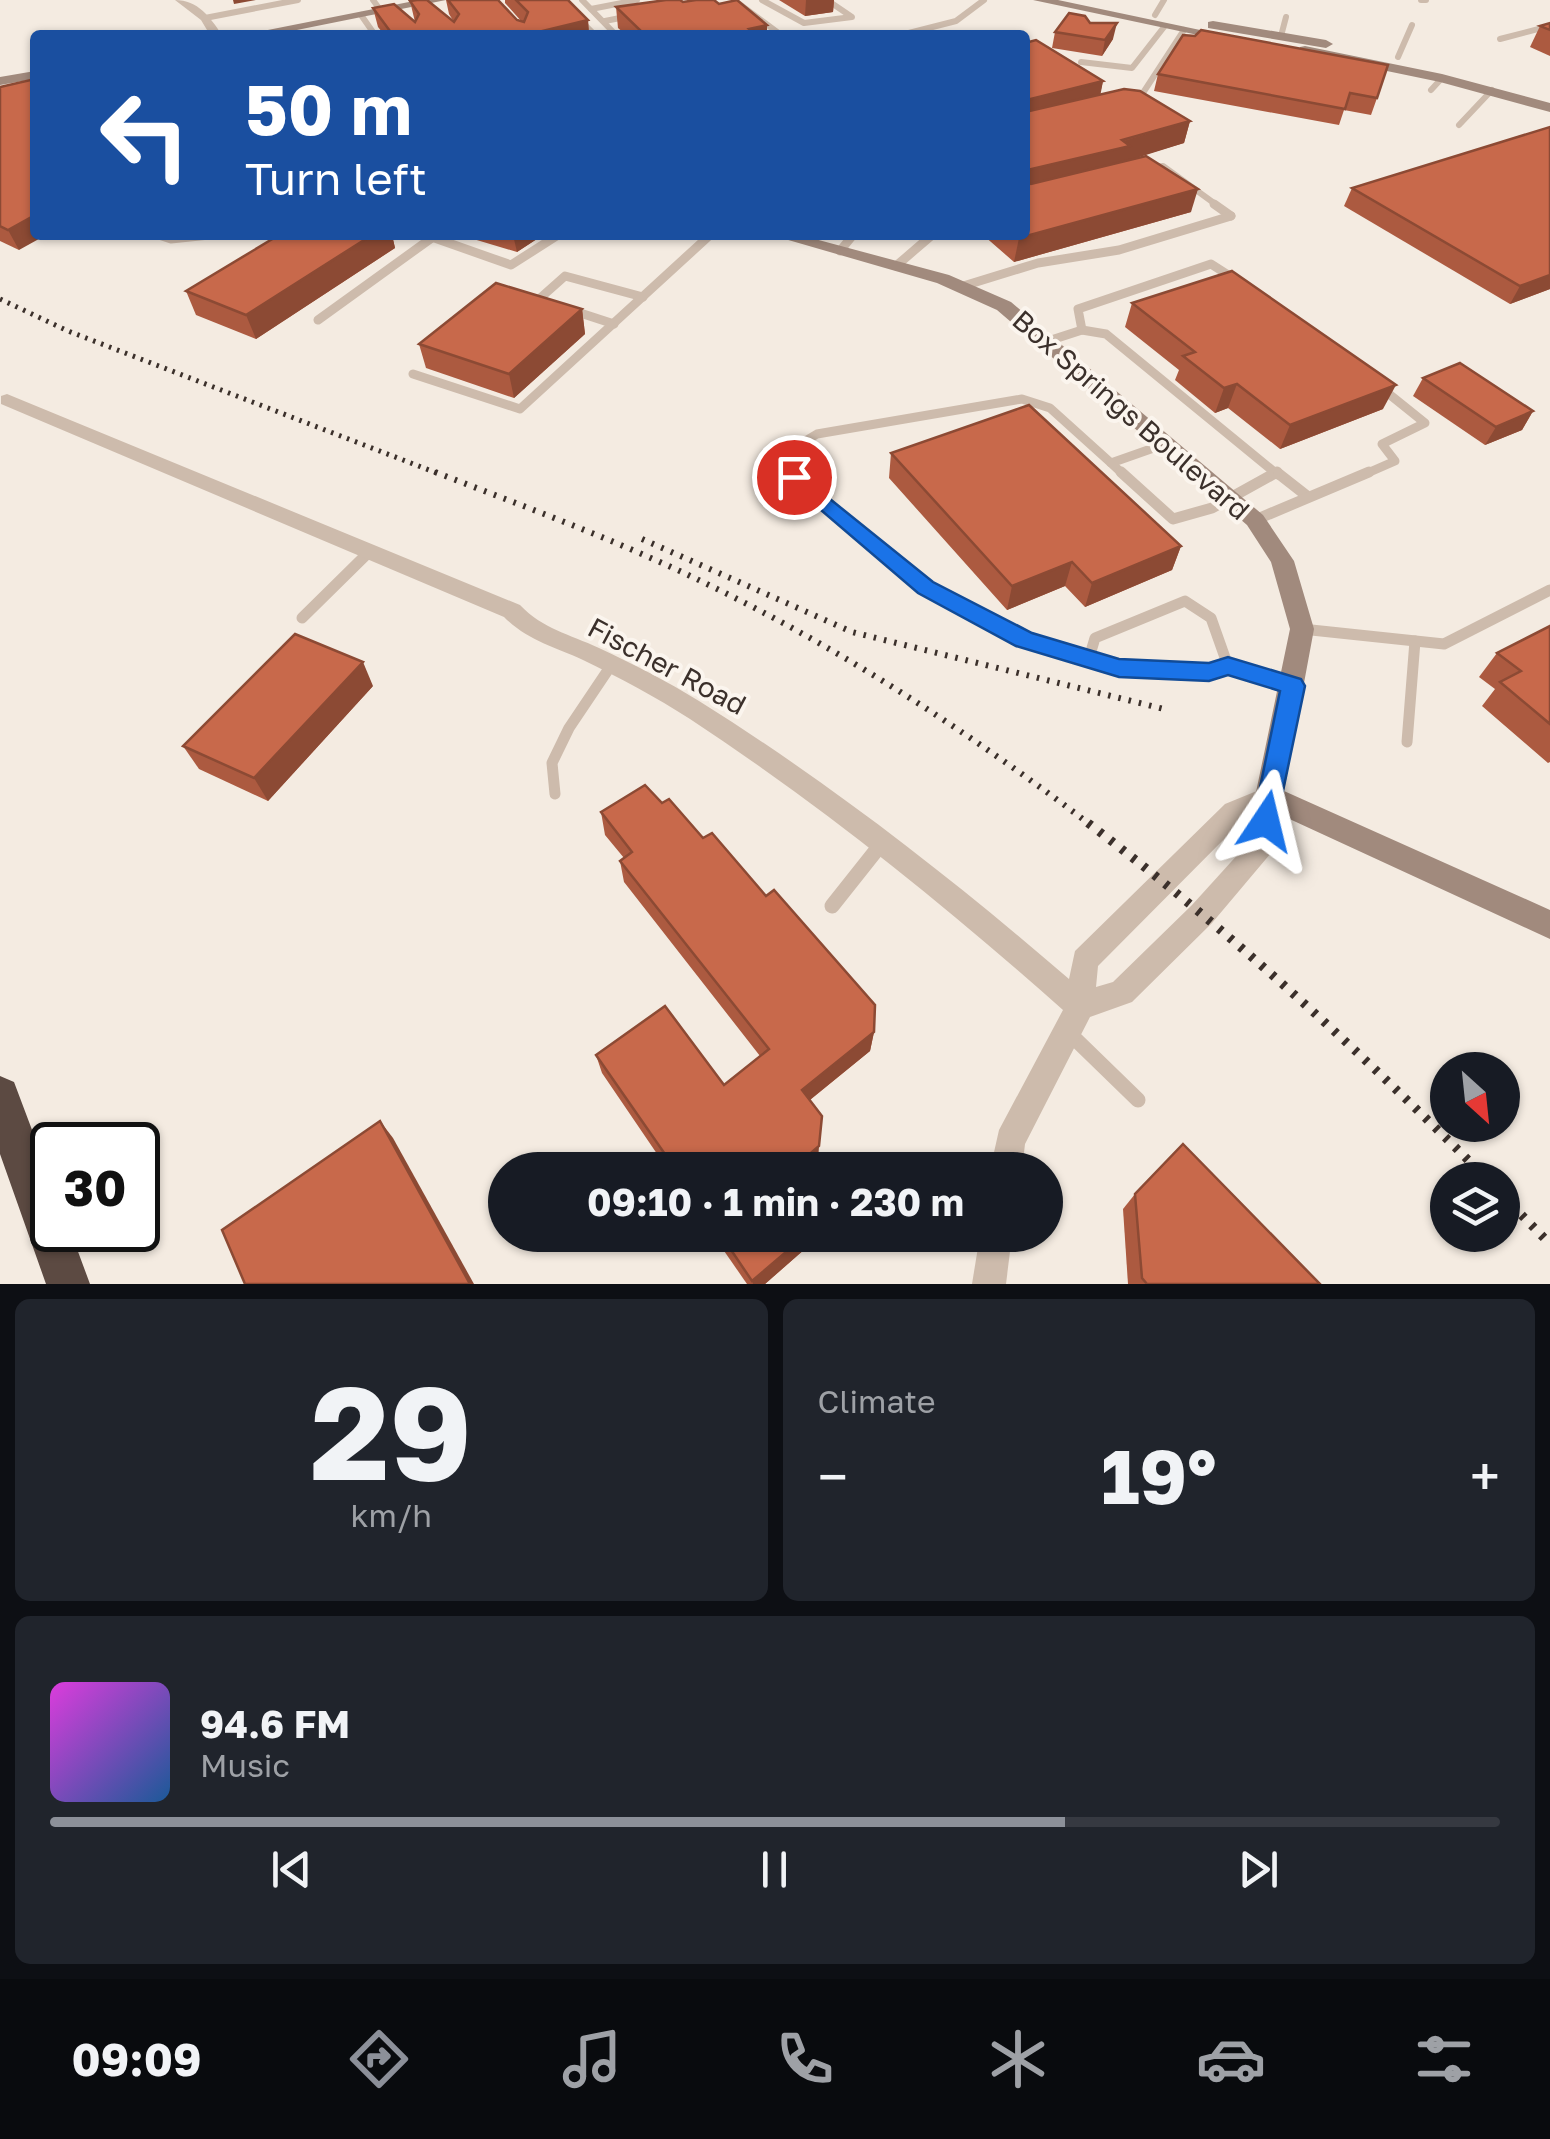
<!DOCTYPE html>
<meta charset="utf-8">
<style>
body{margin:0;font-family:"Golos Text",sans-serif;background:#20242c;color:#f1f3f6;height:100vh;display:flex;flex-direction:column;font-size:38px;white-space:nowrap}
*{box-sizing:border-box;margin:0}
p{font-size:32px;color:#9ea1a6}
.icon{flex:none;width:55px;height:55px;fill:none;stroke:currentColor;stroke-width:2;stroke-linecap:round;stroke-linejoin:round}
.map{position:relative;height:1284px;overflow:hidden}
.panel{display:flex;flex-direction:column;gap:15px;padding:15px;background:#0d0f14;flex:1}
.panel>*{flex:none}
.top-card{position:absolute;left:30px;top:30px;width:1000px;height:210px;border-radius:10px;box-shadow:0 2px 8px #0004;background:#1a4fa0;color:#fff;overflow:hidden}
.needle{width:65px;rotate:153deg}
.tools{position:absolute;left:1430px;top:1052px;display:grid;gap:20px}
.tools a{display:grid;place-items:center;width:90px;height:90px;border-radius:50%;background:#171b24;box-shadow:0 2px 8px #0004;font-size:50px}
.speed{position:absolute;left:30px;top:1122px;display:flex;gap:20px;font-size:50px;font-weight:700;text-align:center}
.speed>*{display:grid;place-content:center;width:130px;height:130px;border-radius:50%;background:#171b24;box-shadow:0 2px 8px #0004;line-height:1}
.speed .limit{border:5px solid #111;border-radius:15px;background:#fff;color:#111}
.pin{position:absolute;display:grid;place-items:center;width:85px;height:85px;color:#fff;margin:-42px;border:5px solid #fff;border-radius:50%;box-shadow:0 2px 10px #0007}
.me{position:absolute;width:110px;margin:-55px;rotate:10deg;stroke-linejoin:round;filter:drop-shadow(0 0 8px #0008)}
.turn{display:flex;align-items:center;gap:35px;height:210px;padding:0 50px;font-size:45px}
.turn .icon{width:130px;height:130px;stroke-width:2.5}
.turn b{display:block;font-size:70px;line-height:85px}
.big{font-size:75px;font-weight:700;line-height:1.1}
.panel .card{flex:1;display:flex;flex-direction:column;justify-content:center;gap:15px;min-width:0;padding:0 35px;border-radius:15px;background:#20242c}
.panel .dial{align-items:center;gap:0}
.dial b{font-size:130px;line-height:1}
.song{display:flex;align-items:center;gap:30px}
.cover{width:120px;height:120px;border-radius:15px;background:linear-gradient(135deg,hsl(300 70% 55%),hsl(210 70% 35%))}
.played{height:10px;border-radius:5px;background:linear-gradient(90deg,#8c9099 70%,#363941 70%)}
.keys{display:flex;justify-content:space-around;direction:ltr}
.heat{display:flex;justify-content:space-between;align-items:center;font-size:55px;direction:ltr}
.panel .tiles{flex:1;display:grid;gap:15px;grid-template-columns:1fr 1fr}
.card:last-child{grid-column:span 2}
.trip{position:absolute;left:488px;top:1152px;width:575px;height:100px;border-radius:50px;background:#171b24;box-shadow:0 2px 8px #0004;font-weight:700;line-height:100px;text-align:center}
.menu{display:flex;height:160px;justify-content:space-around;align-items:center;background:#090b0e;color:#9ea1a6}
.menu .icon{width:70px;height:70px}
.menu .selected{color:#8c9099}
.menu b{font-size:45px;color:#f1f3f6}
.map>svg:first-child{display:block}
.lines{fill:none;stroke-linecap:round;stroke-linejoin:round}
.lane-far3{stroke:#cdbbac;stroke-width:6}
.lane-far2{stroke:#cdbbac;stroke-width:9}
.lane-far1{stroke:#cdbbac;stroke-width:11}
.lane{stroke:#cdbbac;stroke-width:15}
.street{fill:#cdbbac;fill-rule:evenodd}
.secondary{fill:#a18a7d;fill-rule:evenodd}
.highway{fill:#5c4a42;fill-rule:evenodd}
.rail-far2{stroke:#3b302b;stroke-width:5;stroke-dasharray:2.5 6;stroke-linecap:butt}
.rail-far1{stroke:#3b302b;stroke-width:6;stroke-dasharray:2.5 8;stroke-linecap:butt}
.rail{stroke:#3b302b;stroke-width:9;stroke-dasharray:4 10;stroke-linecap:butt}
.wall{fill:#ac5a40}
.shaded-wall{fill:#8c4a34}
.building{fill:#c8694b;stroke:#8c4a34;stroke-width:2.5}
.route{fill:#1a73e8;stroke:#114b97;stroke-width:2.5}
.labels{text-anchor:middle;stroke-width:8;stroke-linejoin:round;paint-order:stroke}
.street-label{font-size:28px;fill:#3b302b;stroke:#fbf5ee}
</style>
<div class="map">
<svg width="1550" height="1284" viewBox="0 0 1550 1284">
<rect width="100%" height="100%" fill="#f4ebe1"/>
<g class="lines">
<g class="lane-far3">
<polyline points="373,0 381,11"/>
<polyline points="560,0 595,35"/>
<polyline points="582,0 616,35"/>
<polyline points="734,0 781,35"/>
<polyline points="762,0 804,23 852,17 827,0"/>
<polyline points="1421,0 1426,0"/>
<polyline points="591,9 637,0"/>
<polyline points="361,15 375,35"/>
<polyline points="1155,15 1164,0"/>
<polyline points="205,18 298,0"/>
<polyline points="605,21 630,16"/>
<polyline points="901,35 956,21 984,0"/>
<polyline points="1281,36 1286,17"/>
<polyline points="1500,39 1550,26"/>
<polyline points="1398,57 1412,25"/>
<polyline points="1081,62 1132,68 1164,27"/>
<polyline points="1431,90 1442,78"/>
<polyline points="1139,99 1184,30"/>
<polyline points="1459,125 1492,90"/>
<polyline points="1150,168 1163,166 1218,206"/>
</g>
<g class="lane-far2">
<polyline points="1214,204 1231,216"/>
<polyline points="159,235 171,239 209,235"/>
<polyline points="426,235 511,265 558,235"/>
<polyline points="840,251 853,235"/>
<polyline points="896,266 932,235"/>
<polyline points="960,287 1038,263 1119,250 1231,216"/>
<polyline points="546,302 538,300 565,276 643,297"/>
<polyline points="568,309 614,324"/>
<polyline points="318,320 433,237"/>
<polyline points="1082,330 1078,309 1211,264 1236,280"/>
<polyline points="1045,342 1082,330 1106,334 1278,475"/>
<polyline points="413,374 520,409 710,235"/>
<polyline points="793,475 785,453 817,434 1022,399 1050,408 1111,463"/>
<polyline points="1124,475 1111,463 1165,444"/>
<polyline points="1363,475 1395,461 1382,444 1425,423 1379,386"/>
</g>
<g class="lane-far1">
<polyline points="792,472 925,587 1024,639 1119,668 1209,672 1228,666 1293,686"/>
<polyline points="1121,472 1173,519 1212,508 1277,472"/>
<polyline points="1279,474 1307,496"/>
<polyline points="1255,520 1369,472"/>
<polyline points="302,618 369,552"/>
<polyline points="1302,629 1444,644 1550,590"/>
<polyline points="1089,658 1095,638 1185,601 1211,618 1228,666"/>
<polyline points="1407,742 1415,641"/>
<polyline points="555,794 552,763 569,728 612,664"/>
</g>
<g class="lane">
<polyline points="832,906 882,843"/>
<polyline points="1067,1031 1138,1100"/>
</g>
<g class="street">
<path d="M175,0C198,0 210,17 222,35H210L201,20Z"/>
<path d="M7,394L520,605C543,629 569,634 599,648C633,664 667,681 699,701C830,783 952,878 1069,979L1075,951L1225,804L1269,786L1278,789L1282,797L1271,853L1212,923L1132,1002L1090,1017L1025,1144L1022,1170H990L999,1130L1063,1010C945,905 822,806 690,719C656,697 620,678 583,660C553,646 528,641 504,617L1,404V396ZM1254,815L1250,841L1192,905L1113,982L1096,987L1098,966L1243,820Z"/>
<polygon points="980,1235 1012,1235 1006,1284 972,1284"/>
</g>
<g class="secondary">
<polygon points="419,0 446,0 272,35 243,35"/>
<polygon points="1033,0 1058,0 1238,38 1231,42"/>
<polygon points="1213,21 1326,40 1333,44 1326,48 1208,28 1208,22"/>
<polygon points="1305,46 1442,74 1550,103 1550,112 1440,82 1300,53 1300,47"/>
<polygon points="35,71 35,79 0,85 0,77"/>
<polygon points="771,235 800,235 949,275 1011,302 1263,515 1294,561 1314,629 1284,791 1550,910 1550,939 1259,805 1255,797 1290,629 1271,562 1247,525 997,310 937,283"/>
</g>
<polygon class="highway" points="0,1076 14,1082 52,1183 52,1230 70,1230 90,1284 46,1284 0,1154"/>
<polyline class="rail-far2" points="0,299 68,331 442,475"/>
<g class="rail-far1">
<path d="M435,472C528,508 622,542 711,586C845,651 973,735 1092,826"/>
<polyline points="642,539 852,632 1168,710"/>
</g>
<g class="rail">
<path d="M1088,823C1231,932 1362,1053 1488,1180"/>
<polyline points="1502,1195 1550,1244"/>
</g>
</g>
<g class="wall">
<polygon points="446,0 498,0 517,20 522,22 505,3 505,0 568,0 588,20 589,35 366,35 382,32 378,27 373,8 415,22 410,1 454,22 449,14"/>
<polygon points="779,0 834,0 833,12 805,16"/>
<polygon points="683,2 719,4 767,25 767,35 626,35 618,28 616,7"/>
<polygon points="1090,23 1113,39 1102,56 1052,48 1055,32"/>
<polygon points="1550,23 1550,56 1530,47 1540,26"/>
<polygon points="1183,35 1377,98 1371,115 1344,110 1339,125 1154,91 1158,74"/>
<polygon points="1103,81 1100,94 1190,121 1184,143 1127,160 1191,212 1014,262 983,235 1025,235"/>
<polygon points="0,87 19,250 0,241"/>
<polygon points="1352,188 1550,289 1510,304 1344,206"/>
<polygon points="279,235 392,235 395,248 256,339 196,315 186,291"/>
<polygon points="460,235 543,235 517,252"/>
<polygon points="1132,303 1383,409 1280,449 1228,408 1215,413 1175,380 1179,370 1125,327"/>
<polygon points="582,309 585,334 514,398 426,368 419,344"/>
<polygon points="1423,378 1533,411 1522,430 1485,445 1413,396"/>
<polygon points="891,453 1181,546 1172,570 1085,607 1065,586 1007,610 889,478"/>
<polygon points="1550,626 1550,762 1548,763 1482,706 1495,689 1479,677 1497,653"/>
<polygon points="373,686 268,801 199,769 183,746"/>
<polygon points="601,812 874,1032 870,1051 810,1100 818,1163 809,1170 668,1170 602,1073 596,1055 724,1085 760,1056 624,882 620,861 624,858 605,835"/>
<polygon points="1135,1194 1320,1284 1128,1284 1123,1209"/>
<polygon points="713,1235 807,1235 806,1248 765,1284 747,1284"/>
</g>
<g class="shaded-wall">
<polygon points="233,0 256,0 234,4"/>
<polygon points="806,0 834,0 833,12 805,16"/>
<polygon points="588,20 589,35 525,35"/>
<polygon points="1117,23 1113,39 1102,56 1105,40"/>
<polygon points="767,25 767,35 749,35 749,29"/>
<polygon points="1103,81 1099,102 1025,122 1025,102 1027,100"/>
<polygon points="1190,121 1184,143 1025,193 1025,175 1027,170"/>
<polygon points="1198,189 1191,212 1014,262 1019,238"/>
<polygon points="35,215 35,235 46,235 19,250 8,230"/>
<polygon points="372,235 392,235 395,248 256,339 246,315"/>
<polygon points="513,235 543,235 517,252"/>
<polygon points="1550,275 1550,289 1510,304 1520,286"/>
<polygon points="582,309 585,334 514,398 509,374"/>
<polygon points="1237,384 1228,408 1215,413 1224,388"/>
<polygon points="1396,385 1383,409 1280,449 1290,425"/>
<polygon points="1533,411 1522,430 1485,445 1496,427"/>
<polygon points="1181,546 1172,570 1085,607 1092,583"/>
<polygon points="1072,562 1065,586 1007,610 1012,586"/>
<polygon points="363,662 373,686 268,801 254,778"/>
<polygon points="874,1032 870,1051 801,1107 802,1090"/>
<polygon points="380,1121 393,1138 474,1284 470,1284"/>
<polygon points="819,1146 818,1163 809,1170 791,1170"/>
<polygon points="806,1235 807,1235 806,1248 765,1284 753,1284 752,1281"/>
</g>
<g class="building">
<polygon points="417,0 427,0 454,22 459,14 448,0 498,0 517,20 524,22 528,12 516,0 568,0 588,20 526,35 366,35 390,31 373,8 394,4 415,22 419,14 410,1"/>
<polygon points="666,0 680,0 683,2 696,0 714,0 719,4 737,0 767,25 749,29 756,35 645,35 616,7"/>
<polygon points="1069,13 1085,16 1090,23 1117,23 1105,40 1055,32"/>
<polygon points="1550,23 1550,30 1540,26"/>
<polygon points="1201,30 1388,65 1377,98 1350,93 1345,109 1158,74 1183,35 1195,36"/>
<polygon points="1036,40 1103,81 1027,100 1025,102 1025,43"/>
<polygon points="35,79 35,215 8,230 0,226 0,87"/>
<polygon points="1124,89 1140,91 1190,121 1122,140 1130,146 1027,170 1025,175 1025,112"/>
<polygon points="1550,127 1550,275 1520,286 1352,188"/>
<polygon points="1146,156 1198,189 1019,238 1015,235 1025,235 1025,181 1031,184"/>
<polygon points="279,235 372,235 246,315 186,291"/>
<polygon points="1232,271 1396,385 1290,425 1237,384 1224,388 1183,356 1195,352 1132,303"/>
<polygon points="496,283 582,309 509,374 419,344"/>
<polygon points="1460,363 1533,411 1496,427 1423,378"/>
<polygon points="1029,405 1181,546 1092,583 1072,562 1012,586 891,453"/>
<polygon points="1550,626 1550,724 1500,682 1521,671 1497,653"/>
<polygon points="295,634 363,662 254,778 183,746"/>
<polygon points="645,785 662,803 669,799 703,838 712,833 766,896 774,890 875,1005 874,1032 802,1090 822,1116 819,1146 791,1170 676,1170 596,1055 665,1006 724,1085 769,1049 620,861 632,852 601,812"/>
<polygon points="380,1121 470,1284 245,1284 222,1230"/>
<polygon points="1183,1144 1320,1284 1147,1284 1142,1278 1135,1194"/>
<polygon points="721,1235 806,1235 752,1281"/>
</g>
<polygon class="route" points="794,470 933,582 1032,633 1119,659 1209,663 1228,657 1301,679 1305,686 1275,829 1266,832 1253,821 1280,691 1228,675 1209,681 1119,677 1016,646 918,593 787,481 787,472"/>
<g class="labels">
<g class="street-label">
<text transform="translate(1131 415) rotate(41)" y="10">Box Springs Boulevard</text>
<text transform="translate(667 666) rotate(28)" y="10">Fischer Road</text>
</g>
</g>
</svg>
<div class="tools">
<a><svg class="needle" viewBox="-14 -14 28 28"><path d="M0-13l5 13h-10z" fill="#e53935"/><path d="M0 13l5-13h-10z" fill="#9ea1a6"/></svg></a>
<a><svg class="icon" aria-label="layers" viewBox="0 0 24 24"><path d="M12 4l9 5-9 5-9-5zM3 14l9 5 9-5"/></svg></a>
</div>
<div class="speed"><div class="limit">30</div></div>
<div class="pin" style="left:794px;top:477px;background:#d93025"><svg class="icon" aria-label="arrive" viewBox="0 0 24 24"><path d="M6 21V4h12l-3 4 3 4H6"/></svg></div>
<svg class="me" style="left:1266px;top:821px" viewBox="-20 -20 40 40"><path d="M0-17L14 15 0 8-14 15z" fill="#1a73e8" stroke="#fff" stroke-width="4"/></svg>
<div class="trip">09:10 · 1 min · 230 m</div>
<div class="top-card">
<div class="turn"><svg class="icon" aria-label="left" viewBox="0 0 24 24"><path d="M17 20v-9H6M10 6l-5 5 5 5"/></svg><div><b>50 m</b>Turn left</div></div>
</div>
</div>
<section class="panel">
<div class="tiles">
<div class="card dial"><b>29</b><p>km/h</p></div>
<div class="card"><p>Climate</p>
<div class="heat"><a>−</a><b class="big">19°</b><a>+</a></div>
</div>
<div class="card">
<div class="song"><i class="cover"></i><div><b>94.6 FM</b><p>Music</p></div></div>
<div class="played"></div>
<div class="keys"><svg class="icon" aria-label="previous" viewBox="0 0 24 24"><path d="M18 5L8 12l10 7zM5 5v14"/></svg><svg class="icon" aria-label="pause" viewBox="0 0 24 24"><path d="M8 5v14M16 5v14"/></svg><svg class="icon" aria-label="next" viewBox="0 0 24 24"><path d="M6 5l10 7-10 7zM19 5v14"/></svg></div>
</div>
</div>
</section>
<nav class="menu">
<b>09:09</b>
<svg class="icon selected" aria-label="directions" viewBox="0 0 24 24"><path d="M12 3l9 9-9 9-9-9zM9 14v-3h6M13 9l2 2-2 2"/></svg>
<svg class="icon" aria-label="music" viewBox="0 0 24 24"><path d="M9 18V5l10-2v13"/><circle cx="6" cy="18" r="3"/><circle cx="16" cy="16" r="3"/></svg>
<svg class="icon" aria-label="phone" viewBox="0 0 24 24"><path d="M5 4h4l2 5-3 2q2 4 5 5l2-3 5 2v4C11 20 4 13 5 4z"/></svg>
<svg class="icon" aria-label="climate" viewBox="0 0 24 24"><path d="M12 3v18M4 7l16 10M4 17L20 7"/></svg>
<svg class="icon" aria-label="car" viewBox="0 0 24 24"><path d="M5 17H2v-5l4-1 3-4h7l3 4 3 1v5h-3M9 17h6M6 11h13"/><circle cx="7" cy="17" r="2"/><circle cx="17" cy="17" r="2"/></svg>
<svg class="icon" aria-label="filters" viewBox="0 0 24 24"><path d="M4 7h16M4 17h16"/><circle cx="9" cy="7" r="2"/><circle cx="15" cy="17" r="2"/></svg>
</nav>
